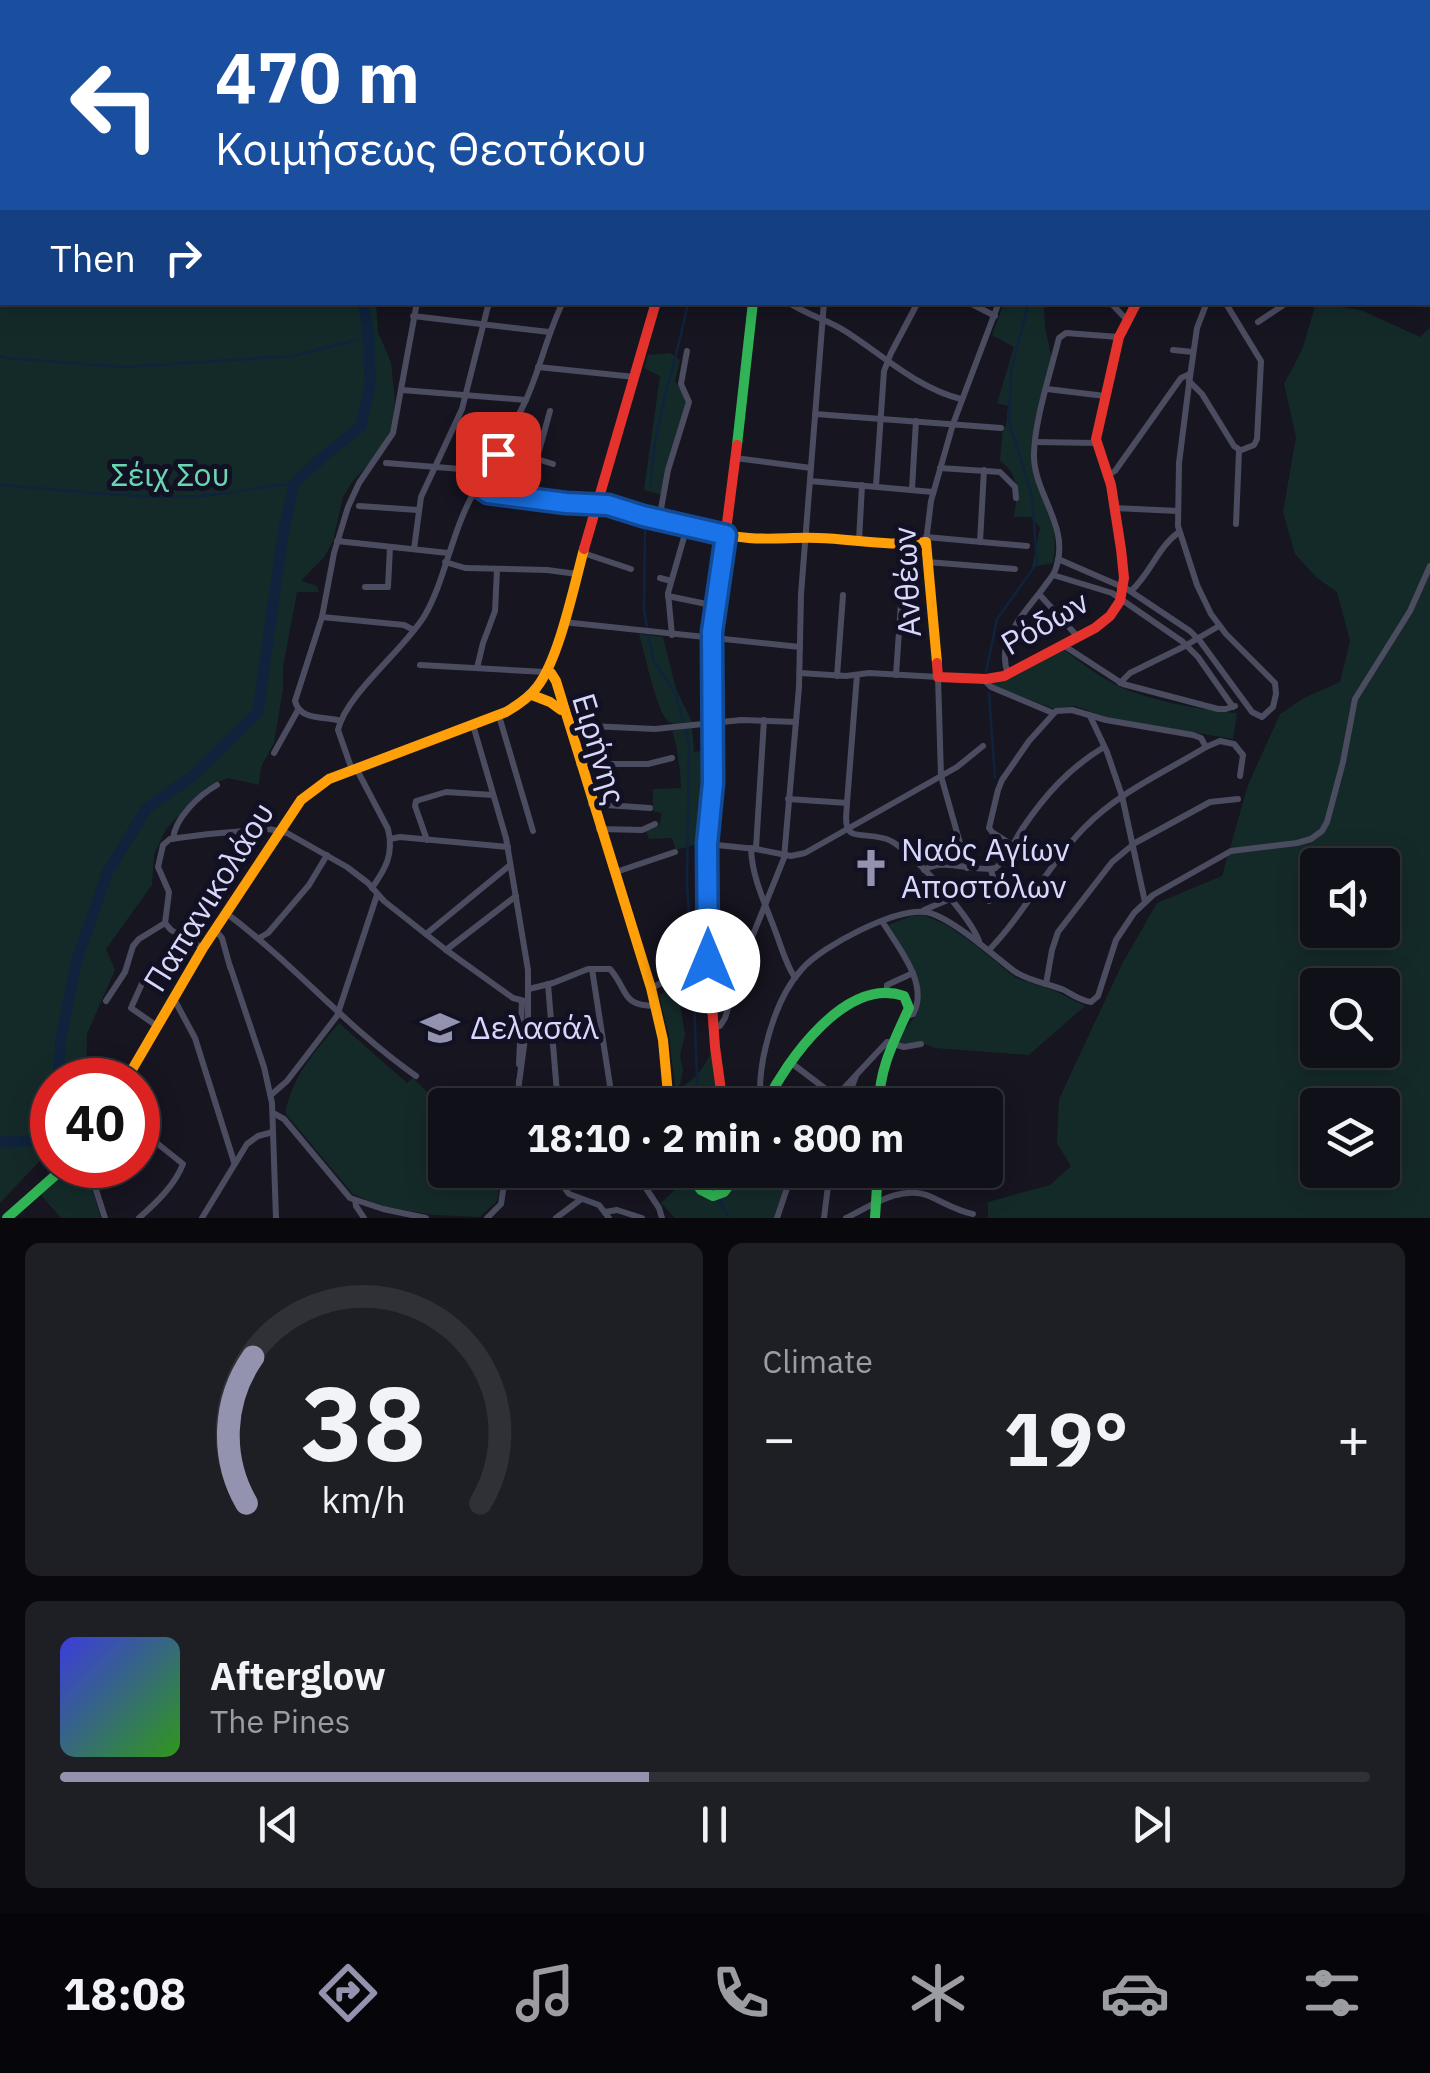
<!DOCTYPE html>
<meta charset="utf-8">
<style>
body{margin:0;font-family:"IBM Plex Sans",sans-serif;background:#1e1e25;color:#f1f3f6;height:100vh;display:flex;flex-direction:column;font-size:38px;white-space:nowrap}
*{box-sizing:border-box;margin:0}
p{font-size:32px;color:#9c9da2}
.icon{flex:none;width:55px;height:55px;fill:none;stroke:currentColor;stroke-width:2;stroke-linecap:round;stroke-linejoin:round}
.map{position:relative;height:1218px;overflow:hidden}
.panel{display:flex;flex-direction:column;gap:25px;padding:25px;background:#09090d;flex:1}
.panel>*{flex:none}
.hud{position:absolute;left:0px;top:0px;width:1430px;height:305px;box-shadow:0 5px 25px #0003,0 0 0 2px #303037;background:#1a4fa0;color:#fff;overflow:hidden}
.tools{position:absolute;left:1300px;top:848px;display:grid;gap:20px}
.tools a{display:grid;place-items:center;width:100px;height:100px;border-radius:10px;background:#101018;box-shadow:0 5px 25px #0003,0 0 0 2px #303037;font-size:50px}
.speed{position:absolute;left:30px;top:1058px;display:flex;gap:20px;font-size:50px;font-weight:700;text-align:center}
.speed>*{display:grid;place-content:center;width:130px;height:130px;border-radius:50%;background:#101018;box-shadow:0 5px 25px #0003,0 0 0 2px #303037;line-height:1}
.speed .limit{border:15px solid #d22;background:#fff;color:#111}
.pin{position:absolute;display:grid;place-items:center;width:85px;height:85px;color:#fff;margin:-42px;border-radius:20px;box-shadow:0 5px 15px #0006}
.me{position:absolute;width:110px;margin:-55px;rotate:0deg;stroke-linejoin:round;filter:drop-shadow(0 0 8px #0008)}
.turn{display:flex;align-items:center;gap:35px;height:210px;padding:0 50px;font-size:45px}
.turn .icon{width:130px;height:130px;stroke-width:2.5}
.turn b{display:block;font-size:70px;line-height:85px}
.then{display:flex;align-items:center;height:95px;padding:0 50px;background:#0003;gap:20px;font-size:38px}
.big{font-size:75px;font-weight:700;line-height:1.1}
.panel .card{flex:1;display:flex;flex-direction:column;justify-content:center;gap:15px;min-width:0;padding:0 35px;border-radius:15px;background:#1e1e25}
.panel .dial{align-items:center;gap:0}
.dial svg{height:260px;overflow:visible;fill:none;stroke:#303037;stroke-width:7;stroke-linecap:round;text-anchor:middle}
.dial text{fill:#f1f3f6;stroke:none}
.song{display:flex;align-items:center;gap:30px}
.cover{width:120px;height:120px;border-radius:15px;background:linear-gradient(135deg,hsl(240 70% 55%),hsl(110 70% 35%))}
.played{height:10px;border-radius:5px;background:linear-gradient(90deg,#9493af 45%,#303037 45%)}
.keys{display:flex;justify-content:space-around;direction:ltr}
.heat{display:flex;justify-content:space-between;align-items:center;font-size:55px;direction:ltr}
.panel .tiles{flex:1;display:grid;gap:25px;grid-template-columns:1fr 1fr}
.card:last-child{grid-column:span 2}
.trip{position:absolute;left:428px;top:1088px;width:575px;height:100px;border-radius:10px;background:#101018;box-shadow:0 5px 25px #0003,0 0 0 2px #303037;font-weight:700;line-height:100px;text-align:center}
.menu{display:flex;height:160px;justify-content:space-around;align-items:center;background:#06060a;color:#9c9da2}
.menu .icon{width:70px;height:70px}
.menu .active{color:#9493af}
.menu b{font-size:45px;color:#f1f3f6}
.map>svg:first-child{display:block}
.green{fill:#142a29;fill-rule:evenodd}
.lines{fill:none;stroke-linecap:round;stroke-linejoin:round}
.stream{stroke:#0f233c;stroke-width:2.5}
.river{stroke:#0f233c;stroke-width:11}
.street{stroke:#4b4c60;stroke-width:6}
.fast{stroke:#30b455;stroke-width:10}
.slow{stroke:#ff9f0a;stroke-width:10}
.jam{stroke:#e5322d;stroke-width:10}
.route-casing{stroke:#114b97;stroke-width:25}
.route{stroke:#1a73e8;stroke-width:18}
.labels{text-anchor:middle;stroke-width:10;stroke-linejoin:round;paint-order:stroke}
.park-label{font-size:32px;fill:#69d6b1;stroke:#121124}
.street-label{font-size:32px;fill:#d8d7fc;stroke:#121124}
.poi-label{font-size:32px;fill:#d8d7fc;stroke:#121124;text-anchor:start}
</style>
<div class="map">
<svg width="1430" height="1218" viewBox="0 0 1430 1218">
<rect width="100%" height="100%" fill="#161520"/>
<g class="green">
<polygon points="0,0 536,0 537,2 2,2 2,302 376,303 378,332 391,362 395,402 391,429 376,456 352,482 343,497 333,541 325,556 301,581 317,586 319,592 297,592 283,667 283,689 274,743 261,767 259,785 228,778 207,787 166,829 154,855 152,885 106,949 115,970 87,1034 86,1080 52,1080 52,1148 0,1203"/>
<path d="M1004,303H1044L1045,327L1052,360L1031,445C1030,477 1047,501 1054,530C1056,541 1054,552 1053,563L1032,567L1040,528L1031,517H1014C1017,496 1021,475 1000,461L1003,427L1006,426L1008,406L997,403L1014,347L992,335Z"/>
<path d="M1316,303L1361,310L1420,337L1430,327V1218H988V1202L1050,1185L1071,1166L1057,1143L1059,1099L1122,964L1157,903L1222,876L1248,785L1280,714L1304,698L1340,682L1350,641L1337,592L1316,577L1295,554L1283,512L1296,437L1284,384L1302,350ZM1318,865H1382V930H1318ZM1318,985H1382V1050H1318ZM1318,1105H1382V1170H1318Z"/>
<polygon points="670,353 680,360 675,381 688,401 662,495 644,490 660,376 644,368 648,355"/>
<path d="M639,634L663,637L676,689L692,722C685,723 674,726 668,721C657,713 644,650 639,634Z"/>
<path d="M1061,648C1078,660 1095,674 1114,684C1142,699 1205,711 1237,713L1233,739L1109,718L1075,706L1054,709L992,685V683L1016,674Z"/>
<path d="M692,727L694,752L709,750L706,806L701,843L676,850L672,838L649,839L646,831L659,826L662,813L653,811V789L681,788C681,774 677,743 672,731Z"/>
<path d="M923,915L947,925L978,947L1016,978L1053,990L1085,1006L1029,1055L934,1048L922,1043L901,1045L896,1041C903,1031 916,1019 918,1007C925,978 902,948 888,925L912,916Z"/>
<polygon points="672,988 679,999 683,1022 685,1035 680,1056 683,1070 680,1085 675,1087 669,1036 659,995"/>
<path d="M339,1023L407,1083L413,1078L445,1110V1170H501L497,1201L480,1217L434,1215L381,1206L353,1194L285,1113C294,1073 314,1053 339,1023Z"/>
<path d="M711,1053L719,1105H674L673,1090C691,1085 703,1070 711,1053Z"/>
<polygon points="72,1165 85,1165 101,1218 61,1218 40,1194"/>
<polygon points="744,1170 789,1170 774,1218 675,1218 661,1203 685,1180 703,1197 721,1198 736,1185"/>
</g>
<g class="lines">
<g class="stream">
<polyline points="976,2 979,0"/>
<polyline points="1067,2 1068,0"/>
<polyline points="0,356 6,358 125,367 293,356 369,337"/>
<path d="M0,485C69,490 141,501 210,495C239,493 265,484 294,484"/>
<path d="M651,485C652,424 677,363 688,302"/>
<polyline points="645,521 644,611 653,660 675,693 689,743 687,884 692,964"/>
<polyline points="986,672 997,619 1037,563 1032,496 1009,421 1011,371 1029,302"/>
<polyline points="989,693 995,778"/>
<polyline points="693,972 698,1105"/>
<polyline points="705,1170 714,1190"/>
<polyline points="718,1197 729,1218"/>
</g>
<g class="river">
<polyline points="432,2 434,0"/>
<polyline points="58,1080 61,1037 76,963 107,873 147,808 193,776 258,712 283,534 294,484 324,456 361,426 370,385 369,337 363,302"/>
<polyline points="0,1142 36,1141 52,1118"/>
</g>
<g class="street">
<polyline points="550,0 551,2"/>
<polyline points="670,0 673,2"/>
<polyline points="1219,0 1221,2"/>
<polyline points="1320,0 1321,2"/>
<polyline points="569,2 577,0"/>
<polyline points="641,2 641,0"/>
<polyline points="739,2 741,0"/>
<polyline points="833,2 834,0"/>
<polyline points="1104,2 1104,0"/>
<polyline points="1136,2 1140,0"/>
<polyline points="1185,2 1186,0"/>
<polyline points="1276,2 1280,0"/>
<polyline points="1406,2 1412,0"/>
<polyline points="1429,15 1430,0"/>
<polyline points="1428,73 1430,72"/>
<polyline points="1428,163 1430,162"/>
<polyline points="1428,264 1430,265"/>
<path d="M788,302C808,316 827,319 845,331C883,355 917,388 961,399"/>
<polyline points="968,302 995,316"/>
<polyline points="1110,302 1126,319"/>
<polyline points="1225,302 1261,361 1257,439 1254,445 1239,451 1236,524"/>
<polyline points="1428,302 1430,302"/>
<polyline points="413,316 549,332"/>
<polyline points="1258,322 1288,302"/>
<polyline points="1173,350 1193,352"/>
<polyline points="538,367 635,377"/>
<polyline points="1189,381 1202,394 1234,446 1240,450"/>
<polyline points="1047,389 1105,396"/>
<polyline points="402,390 526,400"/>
<polyline points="815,414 1001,428"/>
<polyline points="511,432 524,428 543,434"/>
<polyline points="1035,442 1097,443"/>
<polyline points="735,458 811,468"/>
<polyline points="537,459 553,464"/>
<polyline points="386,463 473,470 484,475"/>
<polyline points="940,468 1000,472 1015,487 1016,498"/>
<polyline points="1108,475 1115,471 1181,378 1190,374"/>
<polyline points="810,481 933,492"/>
<path d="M477,486C495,499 574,505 598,504"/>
<polyline points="876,486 884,371 891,353 918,302"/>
<polyline points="912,489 916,421"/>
<polyline points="526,498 550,411"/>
<polyline points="359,506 418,510"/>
<polyline points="1114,508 1178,511"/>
<polyline points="659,520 668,470 689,402 681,384 687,351"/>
<polyline points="926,537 1027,546"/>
<polyline points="337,541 448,553"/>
<polyline points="859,541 862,485"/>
<polyline points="926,542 931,501 953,424 999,302"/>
<polyline points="980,542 984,470"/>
<polyline points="414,549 421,497 462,409 489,302"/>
<polyline points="583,553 631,569"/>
<polyline points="1058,559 1127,589 1190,631 1200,641 1252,712 1262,717 1273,707 1276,694 1275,683 1226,634 1211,614 1197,585 1178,526 1179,463 1189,384 1197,328 1207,302"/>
<polyline points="445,562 465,568 547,570 577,574"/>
<polyline points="927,562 1015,569"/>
<polyline points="1053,575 1112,593 1183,642 1198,657 1233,707"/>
<polyline points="660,578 671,581"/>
<polyline points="365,587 388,587 390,547"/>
<path d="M1131,591C1150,574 1158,547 1179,532"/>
<polyline points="1039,594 1078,637"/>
<polyline points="668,596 716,606"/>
<polyline points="322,617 404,625 414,630"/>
<polyline points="563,622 800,647"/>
<polyline points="672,635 668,593 687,527"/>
<polyline points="1063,645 1123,684 1218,709 1226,709 1235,706"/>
<polyline points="420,665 546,672"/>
<polyline points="477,668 483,643 495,611 497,570"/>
<polyline points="800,673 846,676 869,673 938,677 941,776 967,868"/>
<path d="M1008,674C995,640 1025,613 1044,587C1048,581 1054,575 1056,568C1070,527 1036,497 1034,458C1033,425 1051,371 1059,338L1066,333L1119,337"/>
<path d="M857,675L847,803C847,811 843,828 852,833C859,837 879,834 891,841C914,854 973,919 980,944"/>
<polyline points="896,675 905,545"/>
<polyline points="837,676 843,595"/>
<polyline points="984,680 991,687 1053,713"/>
<polyline points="1120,683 1130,673 1183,647 1219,626"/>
<polyline points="499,716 533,831"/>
<polyline points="1090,716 1107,752 1122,796 1145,902"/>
<path d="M341,721C324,716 300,721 295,701L322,617L334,553L348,507L359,483L393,433L417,302"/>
<polyline points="473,725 506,838 528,970 528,1016 519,1083"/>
<polyline points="568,725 655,729 741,720 796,722"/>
<polyline points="1206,747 1220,741 1234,744 1243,755 1240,776"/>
<polyline points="274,753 298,710"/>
<polyline points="579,764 648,764 672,758"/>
<path d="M356,768L388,829C394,854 386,868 372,888"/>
<path d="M352,770L338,730C346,694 405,649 425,615C442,585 449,548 463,515C479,476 507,441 525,402C540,370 547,334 563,302"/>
<polyline points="788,799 847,803"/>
<polyline points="591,804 650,808"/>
<polyline points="599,829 642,830 655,824"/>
<path d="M173,839C175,818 199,795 217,785"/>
<polyline points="390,839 400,837 508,847"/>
<polyline points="427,840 415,806 416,801 446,792 493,795"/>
<polyline points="707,844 756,849 791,856 805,853 957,767 983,746"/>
<path d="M751,848C752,879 766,905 776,933C782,949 786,964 795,978"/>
<polyline points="756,848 764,720"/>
<path d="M924,870C945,857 973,873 996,868C1007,857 1014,842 1022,829C1045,795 1069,768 1104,747"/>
<polyline points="616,872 675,852"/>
<polyline points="989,901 993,877 991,870"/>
<polyline points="924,910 950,899"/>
<path d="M226,913C293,963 347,1028 416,1076"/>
<path d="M882,921C897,946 930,984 913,1014L906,1016"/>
<polyline points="215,930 222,938 230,967"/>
<polyline points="426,934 510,865"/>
<polyline points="259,938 268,933 309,885 327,855"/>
<polyline points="203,948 171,930 165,923 169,892 158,867 163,845 170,839 209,834 269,829 287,833 347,867 368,883 384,901 446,950 513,998 528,1002"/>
<polyline points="446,950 516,896"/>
<path d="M989,950C1025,913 1048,865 1084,828C1119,792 1165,772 1206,747L1201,738L1193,735L1106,720L1072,710L1056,711L1029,741L1002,780L998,790L989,828L992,832L1012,845"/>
<polyline points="230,966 264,1067 272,1103 276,1218"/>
<polyline points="592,969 613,1105"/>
<polyline points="144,979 131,1008 157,1026"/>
<polyline points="548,984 558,1105"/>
<polyline points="1046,984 1052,950 1058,932 1112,862 1135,843 1210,802 1238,799"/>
<polyline points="651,988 708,961"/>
<path d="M529,989L553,983L588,969H610C629,991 620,1005 655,1006"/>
<polyline points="887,990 887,985 913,973"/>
<polyline points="174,999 195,1038 234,1162"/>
<polyline points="106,1001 125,972 133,946 139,939 165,923"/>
<polyline points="714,1028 720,1026 725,1018 744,957 784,858 799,687 801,594 824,302"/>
<polyline points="790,1062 835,1096"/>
<polyline points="519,1064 522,1002"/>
<polyline points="271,1095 287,1081 337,1016 377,895"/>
<polyline points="612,1099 667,1090"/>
<polyline points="878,1099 912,1096 933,1105"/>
<path d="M765,1104C757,1090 761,1074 763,1059C769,1029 781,992 802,969C822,946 895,908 925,912C949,915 994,956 1014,971C1028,981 1047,983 1064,990C1073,995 1081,1001 1091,1002L1098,996L1116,940L1134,913L1153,895L1231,851L1297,843L1311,839L1322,831L1327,822L1343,762L1355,699L1410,611L1430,566"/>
<polyline points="518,1105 519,1081"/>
<polyline points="828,1105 887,1042 904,1047 921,1044"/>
<polyline points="845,1105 856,1076"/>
<polyline points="273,1113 284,1119 350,1198 383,1209 426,1218"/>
<path d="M138,1128L183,1164C175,1185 156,1203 139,1218"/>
<polyline points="88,1165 105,1218"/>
<polyline points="551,1170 569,1194 599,1205 609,1218"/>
<polyline points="634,1170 659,1208 662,1218"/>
<polyline points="962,1170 967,1174"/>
<polyline points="355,1200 356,1206 364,1218"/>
<polyline points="605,1212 617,1210 642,1218"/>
<polyline points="202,1218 247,1144 258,1136 273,1132"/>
<polyline points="487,1218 501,1204 506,1170"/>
<polyline points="556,1218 580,1200"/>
<polyline points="777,1218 793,1170"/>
<polyline points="824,1218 830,1170"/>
<path d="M846,1218C869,1207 902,1184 929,1196C943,1202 957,1211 973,1214"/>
</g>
<g class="fast">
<polyline points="1255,0 1256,2"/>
<polyline points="903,2 906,0"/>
<polyline points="737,445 753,302"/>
<path d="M765,1105C787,1060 846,976 904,996L909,1008C894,1041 879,1069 879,1105"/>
<polyline points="686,1170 701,1190 713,1196 724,1192 740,1170"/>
<polyline points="7,1218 67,1165"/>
<polyline points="875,1218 878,1170"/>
</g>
<g class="slow">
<polyline points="1428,246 1430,247"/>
<path d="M598,504C647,517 698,534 749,538C772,540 795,537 818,538C854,539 890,547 926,542L937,663"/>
<polyline points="547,672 551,673 556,681 651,988 663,1040 669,1105"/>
<polyline points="532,695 550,702 561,710"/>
<path d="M126,1080L203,948L301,800L329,779L506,712C518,705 529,698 537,687C559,659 574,586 584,549"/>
</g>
<g class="jam">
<polyline points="584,549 656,302"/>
<polyline points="937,663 938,677 986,679 1004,676 1095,628 1110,616 1120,601 1124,578 1121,549 1111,485 1096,439 1119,337 1137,302"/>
<polyline points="723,1105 715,1047 708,949 707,844 713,768 713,632 737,445"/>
</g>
</g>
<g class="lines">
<g class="route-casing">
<polyline id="route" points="498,454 478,486 488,493 566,503 608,505 643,516 726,535 712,632 713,783 707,844 708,961"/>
</g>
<use href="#route" class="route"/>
</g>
<defs>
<g id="church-bare" transform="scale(3)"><path d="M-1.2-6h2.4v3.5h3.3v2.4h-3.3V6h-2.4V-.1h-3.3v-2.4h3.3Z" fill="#9493af" stroke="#121124" stroke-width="2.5" paint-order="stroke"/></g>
<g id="school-bare" transform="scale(3)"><path d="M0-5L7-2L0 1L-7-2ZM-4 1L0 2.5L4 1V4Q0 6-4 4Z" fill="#9493af" stroke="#121124" stroke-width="2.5" paint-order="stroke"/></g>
</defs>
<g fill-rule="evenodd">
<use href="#church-bare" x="871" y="868"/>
<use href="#school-bare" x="440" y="1028"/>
</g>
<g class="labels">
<g class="park-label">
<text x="170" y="486">Σέιχ Σου</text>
</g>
<g class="street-label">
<text transform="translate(907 582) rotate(-93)" y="11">Ανθέων</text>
<text transform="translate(1045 623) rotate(-30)" y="11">Ρόδων</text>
<text transform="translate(599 749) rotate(73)" y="11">Ειρήνης</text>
<text transform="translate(209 897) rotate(-58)" y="11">Παπανικολάου</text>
</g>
<g class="poi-label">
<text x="901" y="861">Ναός Αγίων<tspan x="901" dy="37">Αποστόλων</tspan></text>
<text x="470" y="1039">Δελασάλ</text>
</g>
</g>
</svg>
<div class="tools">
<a><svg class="icon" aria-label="sound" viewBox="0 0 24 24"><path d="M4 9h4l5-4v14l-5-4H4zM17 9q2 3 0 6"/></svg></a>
<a><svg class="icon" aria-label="search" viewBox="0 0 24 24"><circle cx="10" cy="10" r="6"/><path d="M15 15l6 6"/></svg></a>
<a><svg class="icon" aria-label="layers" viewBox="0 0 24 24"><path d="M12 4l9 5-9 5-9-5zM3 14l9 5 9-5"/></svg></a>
</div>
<div class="speed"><div class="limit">40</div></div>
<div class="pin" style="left:498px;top:454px;background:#d93025"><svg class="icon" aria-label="arrive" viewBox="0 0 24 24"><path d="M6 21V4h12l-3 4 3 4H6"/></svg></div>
<svg class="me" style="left:708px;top:961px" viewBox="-20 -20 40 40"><circle r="19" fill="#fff"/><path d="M0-13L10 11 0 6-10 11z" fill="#1a73e8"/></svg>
<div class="trip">18:10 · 2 min · 800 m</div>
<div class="hud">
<div class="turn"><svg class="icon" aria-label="left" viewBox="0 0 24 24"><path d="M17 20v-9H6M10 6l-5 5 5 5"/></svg><div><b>470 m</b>Κοιμήσεως Θεοτόκου</div></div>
<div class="then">Then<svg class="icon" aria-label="right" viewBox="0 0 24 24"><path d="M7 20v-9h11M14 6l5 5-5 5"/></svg></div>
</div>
</div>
<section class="panel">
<div class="tiles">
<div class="card dial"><svg viewBox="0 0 100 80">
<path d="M14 69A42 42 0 1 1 86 69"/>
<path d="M14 69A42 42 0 0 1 16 24" stroke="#9493af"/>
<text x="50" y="56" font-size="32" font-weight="700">38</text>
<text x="50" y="72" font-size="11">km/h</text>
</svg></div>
<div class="card"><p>Climate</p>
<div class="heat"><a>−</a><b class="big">19°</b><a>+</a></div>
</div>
<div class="card">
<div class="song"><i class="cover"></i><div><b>Afterglow</b><p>The Pines</p></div></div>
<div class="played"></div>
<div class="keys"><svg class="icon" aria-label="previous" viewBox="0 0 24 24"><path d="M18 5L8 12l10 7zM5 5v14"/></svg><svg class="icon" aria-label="pause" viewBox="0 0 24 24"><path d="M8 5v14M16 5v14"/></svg><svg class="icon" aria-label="next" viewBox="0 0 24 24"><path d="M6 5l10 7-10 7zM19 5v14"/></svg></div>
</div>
</div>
</section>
<nav class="menu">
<b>18:08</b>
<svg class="icon active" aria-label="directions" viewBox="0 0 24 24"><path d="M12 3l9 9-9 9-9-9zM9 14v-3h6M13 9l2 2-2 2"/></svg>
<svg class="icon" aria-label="music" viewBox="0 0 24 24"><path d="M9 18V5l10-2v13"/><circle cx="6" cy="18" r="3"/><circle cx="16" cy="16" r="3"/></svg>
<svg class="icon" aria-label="phone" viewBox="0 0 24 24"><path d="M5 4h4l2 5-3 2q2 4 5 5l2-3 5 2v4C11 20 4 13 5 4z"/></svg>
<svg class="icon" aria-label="climate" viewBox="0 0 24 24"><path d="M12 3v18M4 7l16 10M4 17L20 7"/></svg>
<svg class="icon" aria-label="car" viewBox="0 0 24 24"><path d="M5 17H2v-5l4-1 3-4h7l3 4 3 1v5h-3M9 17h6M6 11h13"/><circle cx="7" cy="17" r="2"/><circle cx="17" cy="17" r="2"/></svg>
<svg class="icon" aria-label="filters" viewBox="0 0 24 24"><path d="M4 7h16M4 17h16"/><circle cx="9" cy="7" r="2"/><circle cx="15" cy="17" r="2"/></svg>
</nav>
